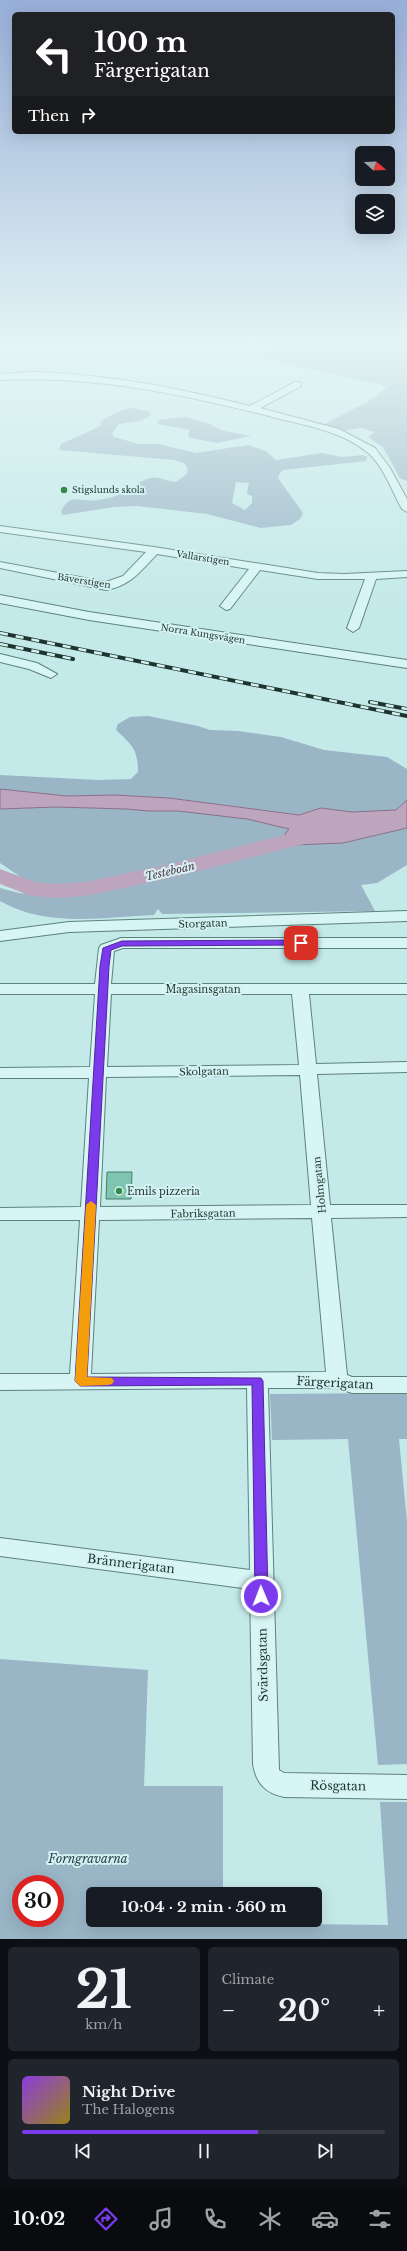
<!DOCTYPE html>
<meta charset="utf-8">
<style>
body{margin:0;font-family:"Libre Baskerville",serif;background:#20242c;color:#f1f3f6;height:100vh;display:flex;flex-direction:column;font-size:15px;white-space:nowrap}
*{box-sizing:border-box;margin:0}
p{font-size:13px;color:#9ea1a6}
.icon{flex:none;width:22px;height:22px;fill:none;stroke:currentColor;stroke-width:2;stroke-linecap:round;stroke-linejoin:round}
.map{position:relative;height:1939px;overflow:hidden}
.drawer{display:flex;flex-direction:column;gap:8px;padding:8px;background:#0d0f14;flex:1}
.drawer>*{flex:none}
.hud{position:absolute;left:12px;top:12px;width:383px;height:122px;border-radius:6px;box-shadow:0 4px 16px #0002;background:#202124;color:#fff;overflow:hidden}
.needle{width:26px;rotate:109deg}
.buttons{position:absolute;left:355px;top:146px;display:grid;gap:8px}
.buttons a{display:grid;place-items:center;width:40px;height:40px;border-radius:6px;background:#171b24;box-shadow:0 4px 16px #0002;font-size:20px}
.speed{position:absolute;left:12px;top:1875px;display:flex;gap:8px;font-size:20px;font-weight:700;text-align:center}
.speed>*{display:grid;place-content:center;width:52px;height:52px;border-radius:50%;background:#171b24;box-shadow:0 4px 16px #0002;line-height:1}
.speed .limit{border:6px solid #d22;background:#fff;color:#111}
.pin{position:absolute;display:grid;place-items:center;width:34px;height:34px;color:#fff;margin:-17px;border-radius:8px;box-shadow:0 2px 6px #0006}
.me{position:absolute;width:44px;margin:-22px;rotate:359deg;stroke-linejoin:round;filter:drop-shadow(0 0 3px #0008)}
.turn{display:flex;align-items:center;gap:14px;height:84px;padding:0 16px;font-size:18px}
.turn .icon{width:52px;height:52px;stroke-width:2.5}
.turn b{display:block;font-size:28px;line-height:34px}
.then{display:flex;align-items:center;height:38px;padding:0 16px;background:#0003;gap:8px;font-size:15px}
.big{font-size:30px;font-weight:700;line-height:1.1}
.drawer .card{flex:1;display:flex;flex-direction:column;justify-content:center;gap:6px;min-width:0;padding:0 14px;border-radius:6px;background:#20242c}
.drawer .dial{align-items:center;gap:0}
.dial b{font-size:52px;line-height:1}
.song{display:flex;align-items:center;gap:12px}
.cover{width:48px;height:48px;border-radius:6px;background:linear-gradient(135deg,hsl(270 70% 55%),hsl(50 70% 35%))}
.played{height:4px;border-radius:2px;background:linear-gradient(90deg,#7c3aed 65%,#363941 65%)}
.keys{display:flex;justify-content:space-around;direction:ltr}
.heat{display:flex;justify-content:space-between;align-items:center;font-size:22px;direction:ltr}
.drawer .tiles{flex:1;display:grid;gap:8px;grid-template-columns:1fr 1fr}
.card:last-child{grid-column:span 2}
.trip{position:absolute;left:86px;top:1887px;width:236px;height:40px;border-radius:6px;background:#171b24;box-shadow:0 4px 16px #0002;font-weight:700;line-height:40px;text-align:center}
.tab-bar{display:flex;height:64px;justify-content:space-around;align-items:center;background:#090b0e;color:#9ea1a6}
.tab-bar .icon{width:28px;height:28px}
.tab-bar .selected{color:#7c3aed}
.tab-bar b{font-size:18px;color:#f1f3f6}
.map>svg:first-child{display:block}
.green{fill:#99b5c6;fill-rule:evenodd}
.water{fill:#bda6bd;stroke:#8a6e89}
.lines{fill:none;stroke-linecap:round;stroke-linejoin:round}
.river{fill:#bda6bd;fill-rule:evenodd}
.building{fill:#7ec4ae;stroke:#457f6c}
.minor-casing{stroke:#5c827b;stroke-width:2}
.minor{fill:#d7f5f4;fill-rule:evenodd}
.rail-casing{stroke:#1f342f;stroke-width:4}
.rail{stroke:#d3f2f1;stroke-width:2.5;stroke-dasharray:8;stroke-linecap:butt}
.route{fill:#7c3aed;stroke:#51269a}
.slow{fill:#f59e0b}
.poi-dot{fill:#328b4a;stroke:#d3f2f1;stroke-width:1.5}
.labels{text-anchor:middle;stroke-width:4;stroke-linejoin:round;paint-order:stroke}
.far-poi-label{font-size:9px;fill:#1f342f;stroke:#d3f2f1;text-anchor:start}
.far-street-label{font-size:9px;fill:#1f342f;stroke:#d3f2f1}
.street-label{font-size:10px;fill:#1f342f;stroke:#d3f2f1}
.poi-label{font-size:10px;fill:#1f342f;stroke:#d3f2f1;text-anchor:start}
.water-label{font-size:11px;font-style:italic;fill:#52304b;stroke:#d3f2f1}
.near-street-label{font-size:12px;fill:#1f342f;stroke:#d3f2f1}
.near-park-label{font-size:12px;font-style:italic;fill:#283a4e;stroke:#d3f2f1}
</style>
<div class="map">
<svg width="407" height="1939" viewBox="0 0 407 1939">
<rect width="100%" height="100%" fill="#c4e9e9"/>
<g class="green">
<polygon points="207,341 407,341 407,481 400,478 383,447 368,437 375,432 361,428 342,431 323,425 371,400 388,386 259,358 273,347"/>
<path d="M132,408L149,411L151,415L141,421L119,424L112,433L114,437L139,444H158L196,453L248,445L266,451L276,460L322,453L342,457L363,455L367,457L366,461L284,470L280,473L278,478L303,513L300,519L291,525L261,528L207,514L137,506L114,507L63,515L61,512C70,491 80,503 97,500C106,499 116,497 124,492C133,487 141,480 151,478C159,476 168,482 176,482L187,474C189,464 184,463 175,460L59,450L61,444L101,426L100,422C109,416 120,409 132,408ZM236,482L249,483L247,494L252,496V503L245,510L232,503Z"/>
<polygon points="185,417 210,424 220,430 251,436 217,443 190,438 188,436 190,430 158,424 158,421 163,419"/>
<path d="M148,716L198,726L210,730L238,731L281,737L324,750L387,757L407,769V800L396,810L352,812L321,808L300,815L169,798L115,795L67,796L0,789V775L99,780L131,779L138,772C138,749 132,745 116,730L118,724L130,717Z"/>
<path d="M56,807L126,809L149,811H178L217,814L273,824L289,829L294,845L344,843L407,828V865L377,883L361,885L375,911L162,914L158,909L154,915C103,917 46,928 0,901V888L19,893L28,894L34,886L0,863V809Z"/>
<polygon points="407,1393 407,1439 399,1439 407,1522 407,1764 378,1765 348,1439 272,1440 270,1394"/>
<path d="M0,1659L148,1670L144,1786H223V1894H93V1920H223V1923L388,1925L380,1802H407V1939H0ZM21,1884H55V1918H21Z"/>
</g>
<polygon class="water" points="0,789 67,796 115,795 169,798 299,815 321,808 352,812 396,810 407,800 407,828 343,843 294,845 288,842 285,834 289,829 247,819 178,811 149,811 126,809 56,807 0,809"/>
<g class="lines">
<polygon class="river" points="320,826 328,828 331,833 328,838 171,878 85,896 58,898 31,896 0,884 0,869 35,882 58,884 85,882 170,864"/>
</g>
<polygon class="building" points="107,1172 132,1172 131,1199 106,1199"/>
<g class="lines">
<g class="minor-casing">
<g id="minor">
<path d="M33,372C107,374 178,388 250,406L295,382H301V386L260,408L339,429L375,448L390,468L407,499V512L402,509C392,491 383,465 367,452C340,430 302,425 269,416C180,394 92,375 0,380V374Z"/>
<path d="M0,526L154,547L318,573L344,574L407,571V577L376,579L359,628L353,632L347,628L365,579H318L260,570L230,609L226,610L220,606L249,569L157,554C141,571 130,586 106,590L0,568V562L106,582L123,576L146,552L0,532Z"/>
<polygon points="0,595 89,612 407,660 407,668 89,620 0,603"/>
<polygon points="0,654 37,663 57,674 51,678 29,669 0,662"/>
<polygon points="407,911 407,921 69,932 0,941 0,931 69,922"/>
<path d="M121,938H407V948H123L114,951L111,984H407V994H309L316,1064L407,1062V1072L317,1074L330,1205H407V1217L331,1218L347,1375L352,1377H407V1393H352L337,1388H268L279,1770L284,1773L407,1775V1799L284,1797C265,1793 256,1783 253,1764L250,1589L0,1556V1538L250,1570L247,1388L0,1390V1374H70L80,1220H0V1208L81,1207L89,1078H0V1068L90,1067L95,994H0V984H95L99,948L101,945ZM111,994H292L299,1065L107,1067ZM300,1075L311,1205L100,1207L106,1077ZM312,1218L326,1372L91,1374L99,1220Z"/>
</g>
</g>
<use href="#minor" class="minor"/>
<g class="rail-casing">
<g id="rail">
<polyline points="0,633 407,716"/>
<polyline points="0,644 73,659"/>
<polyline points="370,702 407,709"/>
</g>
</g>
<use href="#rail" class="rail"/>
</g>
<linearGradient id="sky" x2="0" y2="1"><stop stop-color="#97aed7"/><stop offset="0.56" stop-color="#e4f5f5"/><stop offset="1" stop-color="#e4f5f5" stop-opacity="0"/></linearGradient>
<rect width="407" height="613" fill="url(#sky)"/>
<polygon class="route" points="301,940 305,943 304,945 122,946 111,950 109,966 87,1377 261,1378 263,1381 268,1596 266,1600 261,1602 257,1600 255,1596 252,1385 80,1386 75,1381 100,966 103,948 122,941"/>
<polygon class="slow" points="91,1201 96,1205 87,1377 112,1378 114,1381 112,1384 108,1385 80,1386 75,1381 86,1205"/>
<g class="poi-dot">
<circle cx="64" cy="490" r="4"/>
<circle cx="119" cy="1191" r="4"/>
</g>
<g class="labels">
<g class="far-poi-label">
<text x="72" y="493">Stigslunds skola</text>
</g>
<g class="far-street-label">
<text transform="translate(203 558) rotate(9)" y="3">Vallarstigen</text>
<text transform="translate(84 581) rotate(9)" y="3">Bäverstigen</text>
<text transform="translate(203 634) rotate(9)" y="3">Norra Kungsvägen</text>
</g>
<g class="street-label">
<text transform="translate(203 923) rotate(-2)" y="4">Storgatan</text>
<text x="203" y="993">Magasinsgatan</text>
<text transform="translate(204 1071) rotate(-1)" y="4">Skolgatan</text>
<text transform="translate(319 1185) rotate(-96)" y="4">Holmgatan</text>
<text transform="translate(203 1213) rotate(-1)" y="4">Fabriksgatan</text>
</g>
<g class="poi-label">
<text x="127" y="1195">Emils pizzeria</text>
</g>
<g class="water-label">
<text transform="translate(170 871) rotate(-13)" y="4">Testeboån</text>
</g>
<g class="near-street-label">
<text transform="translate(335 1383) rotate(3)" y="4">Färgerigatan</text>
<text transform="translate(131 1564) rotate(7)" y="4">Brännerigatan</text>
<text transform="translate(263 1665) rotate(-91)" y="4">Svärdsgatan</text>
<text transform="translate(338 1786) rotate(1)" y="4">Rösgatan</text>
</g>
<g class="near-park-label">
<text x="88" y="1863">Forngravarna</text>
</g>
</g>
</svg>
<div class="buttons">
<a><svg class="needle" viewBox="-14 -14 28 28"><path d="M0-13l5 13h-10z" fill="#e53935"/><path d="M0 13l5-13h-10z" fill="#9ea1a6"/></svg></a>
<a><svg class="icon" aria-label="layers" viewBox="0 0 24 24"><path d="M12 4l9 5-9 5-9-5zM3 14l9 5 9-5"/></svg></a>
</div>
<div class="speed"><div class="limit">30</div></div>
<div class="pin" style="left:301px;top:943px;background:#d93025"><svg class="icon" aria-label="arrive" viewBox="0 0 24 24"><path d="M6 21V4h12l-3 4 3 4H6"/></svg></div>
<svg class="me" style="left:261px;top:1596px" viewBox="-20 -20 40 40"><circle r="17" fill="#7c3aed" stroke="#fff" stroke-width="3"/><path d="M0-11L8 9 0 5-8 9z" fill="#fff"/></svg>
<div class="trip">10:04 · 2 min · 560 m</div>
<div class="hud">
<div class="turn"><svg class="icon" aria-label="left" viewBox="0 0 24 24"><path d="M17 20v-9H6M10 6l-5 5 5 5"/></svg><div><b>100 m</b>Färgerigatan</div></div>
<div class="then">Then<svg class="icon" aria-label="right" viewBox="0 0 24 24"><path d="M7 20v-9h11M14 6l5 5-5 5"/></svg></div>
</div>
</div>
<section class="drawer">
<div class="tiles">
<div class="card dial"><b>21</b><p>km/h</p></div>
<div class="card"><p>Climate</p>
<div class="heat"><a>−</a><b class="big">20°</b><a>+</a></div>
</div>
<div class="card">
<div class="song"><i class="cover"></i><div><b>Night Drive</b><p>The Halogens</p></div></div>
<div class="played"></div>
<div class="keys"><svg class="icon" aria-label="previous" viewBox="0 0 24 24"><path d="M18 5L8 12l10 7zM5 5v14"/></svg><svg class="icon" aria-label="pause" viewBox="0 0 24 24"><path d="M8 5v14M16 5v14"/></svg><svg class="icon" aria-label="next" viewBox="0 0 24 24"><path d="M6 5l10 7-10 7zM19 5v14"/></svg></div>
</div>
</div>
</section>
<nav class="tab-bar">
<b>10:02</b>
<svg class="icon selected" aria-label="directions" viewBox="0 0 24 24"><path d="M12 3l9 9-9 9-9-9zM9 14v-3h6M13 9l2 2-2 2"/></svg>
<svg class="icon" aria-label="music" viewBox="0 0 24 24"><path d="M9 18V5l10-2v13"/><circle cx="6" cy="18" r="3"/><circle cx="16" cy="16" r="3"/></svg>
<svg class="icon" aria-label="phone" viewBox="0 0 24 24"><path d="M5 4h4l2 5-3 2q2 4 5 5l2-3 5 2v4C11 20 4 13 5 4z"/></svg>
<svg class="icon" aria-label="climate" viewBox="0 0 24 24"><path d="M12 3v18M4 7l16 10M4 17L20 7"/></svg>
<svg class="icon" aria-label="car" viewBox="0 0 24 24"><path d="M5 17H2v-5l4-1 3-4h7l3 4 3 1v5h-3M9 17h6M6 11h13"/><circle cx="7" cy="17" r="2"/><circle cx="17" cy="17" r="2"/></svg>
<svg class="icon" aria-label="filters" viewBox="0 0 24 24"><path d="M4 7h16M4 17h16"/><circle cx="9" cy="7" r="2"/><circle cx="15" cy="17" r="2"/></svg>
</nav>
